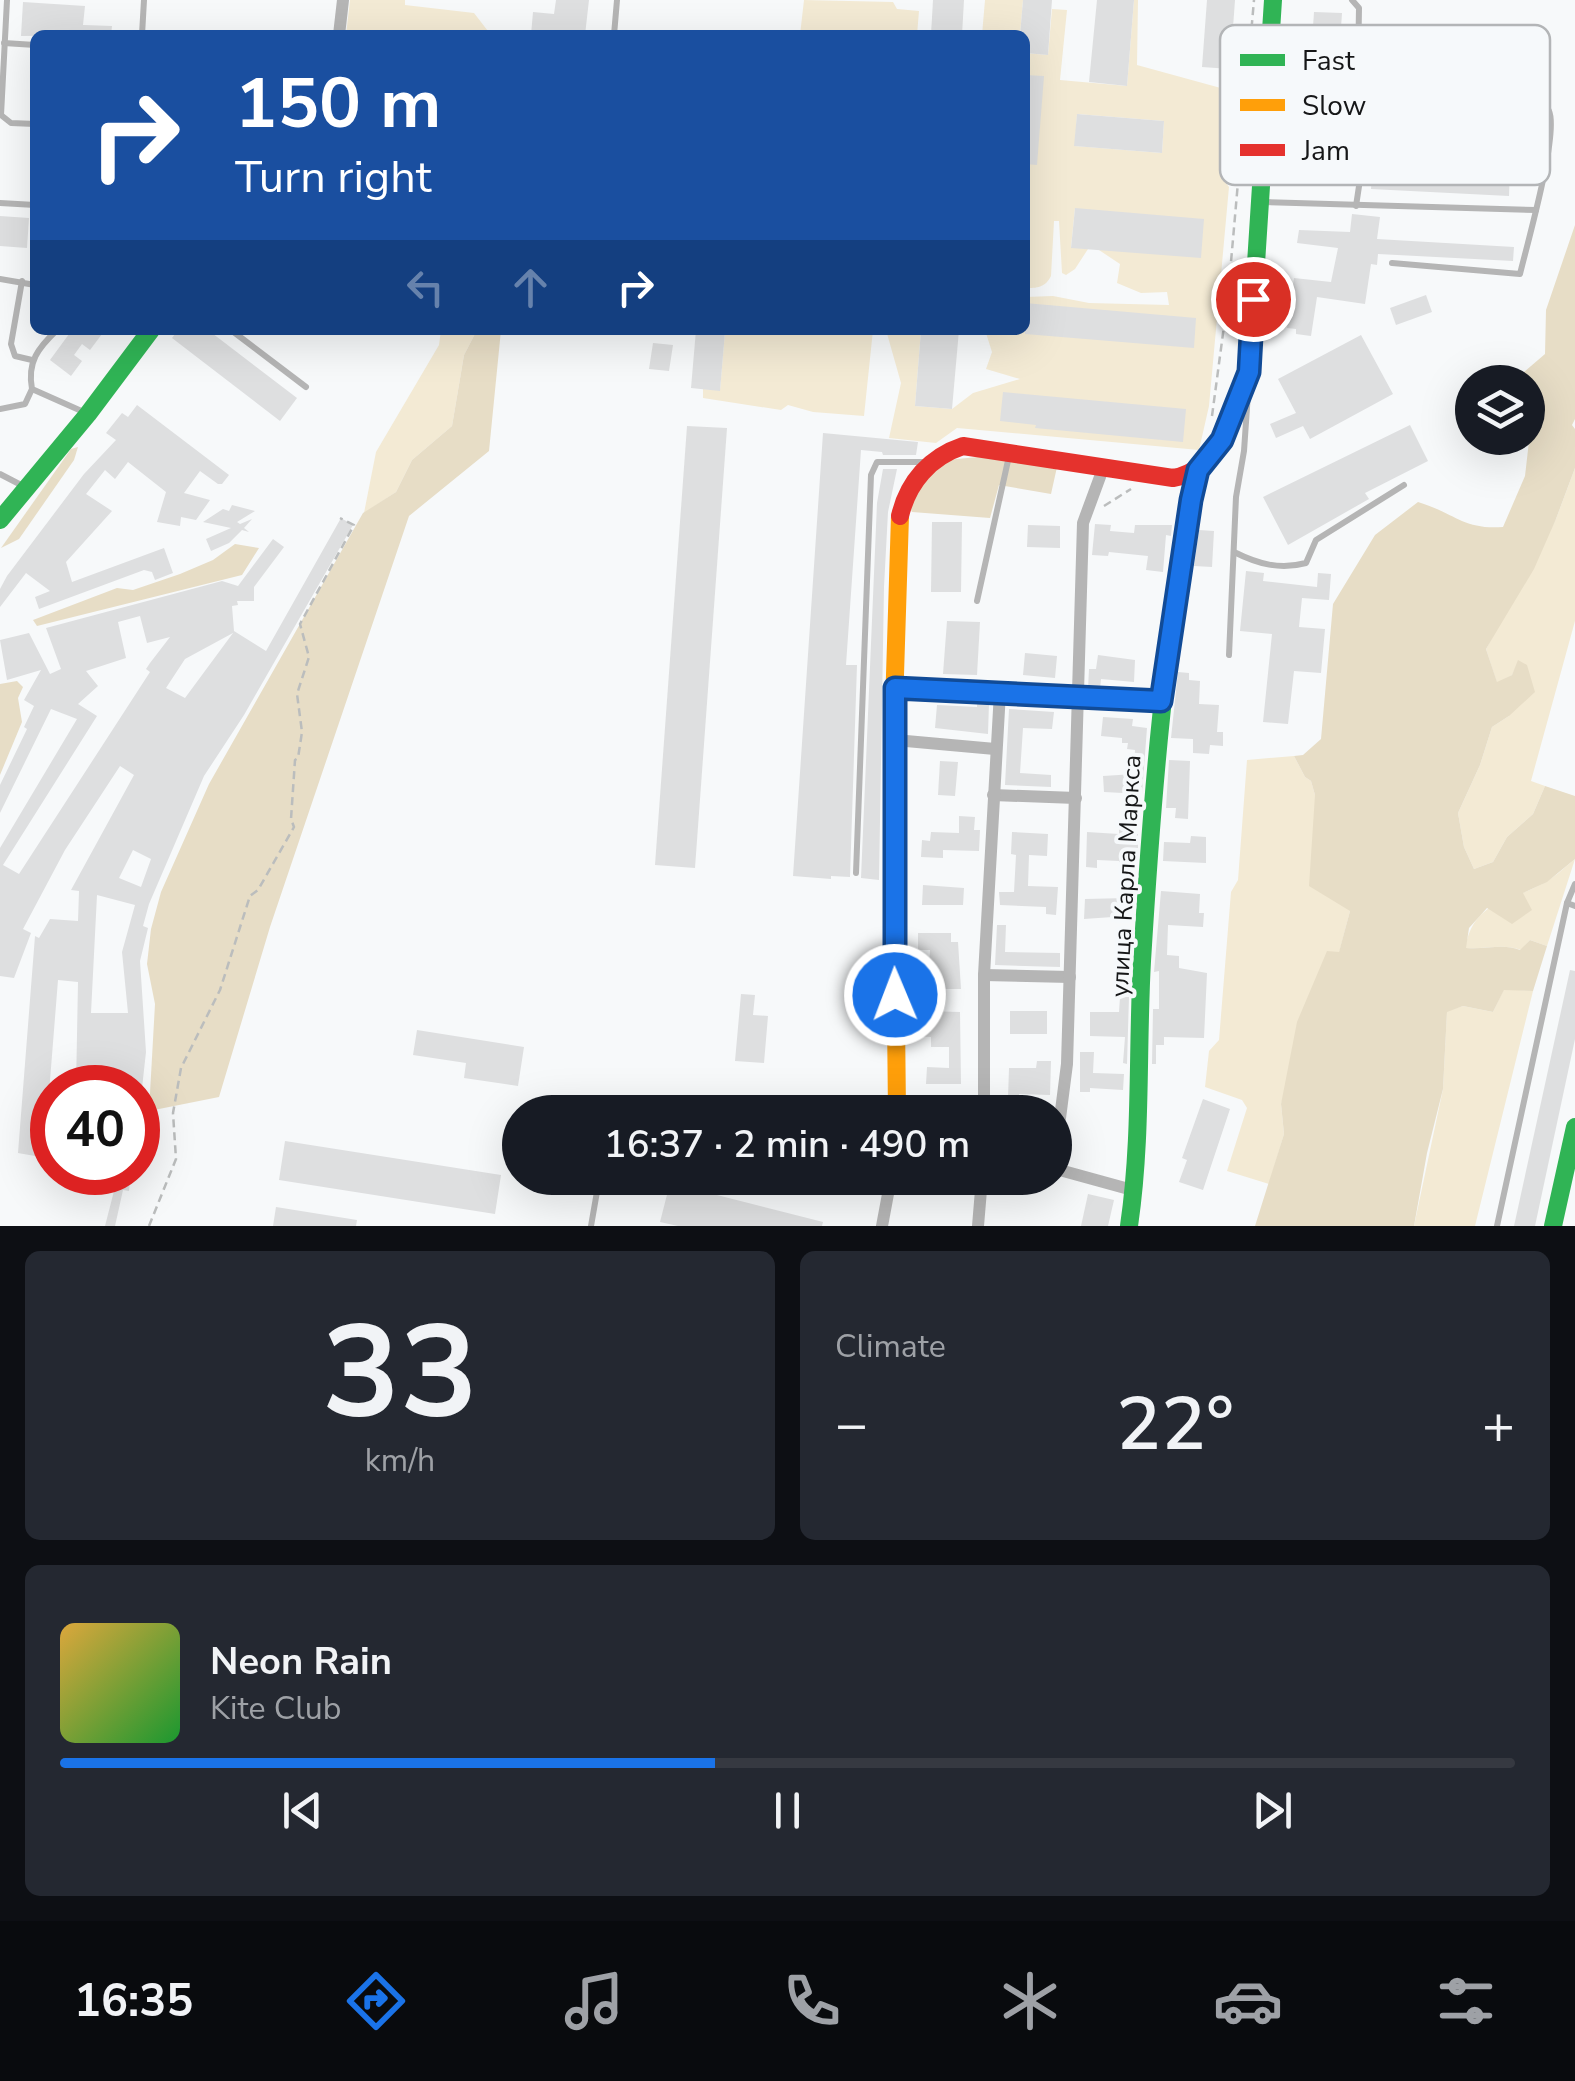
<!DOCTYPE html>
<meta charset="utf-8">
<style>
body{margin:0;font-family:"Nunito Sans",sans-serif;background:#242831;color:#f1f3f6;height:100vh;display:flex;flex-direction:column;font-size:38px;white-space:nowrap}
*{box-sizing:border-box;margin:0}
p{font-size:32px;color:#9ea1a6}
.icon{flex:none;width:55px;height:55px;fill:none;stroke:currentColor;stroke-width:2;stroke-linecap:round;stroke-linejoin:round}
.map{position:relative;height:1226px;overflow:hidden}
.drawer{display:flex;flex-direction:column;gap:25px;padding:25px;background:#0d0f14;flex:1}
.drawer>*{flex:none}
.hud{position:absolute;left:30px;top:30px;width:1000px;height:305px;border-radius:15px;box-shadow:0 10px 40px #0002;background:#1a4fa0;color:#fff;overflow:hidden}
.controls{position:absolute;left:1455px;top:365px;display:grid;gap:20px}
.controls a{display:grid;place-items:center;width:90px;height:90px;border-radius:50%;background:#171b24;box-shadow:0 10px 40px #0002;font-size:50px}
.speed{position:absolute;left:30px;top:1065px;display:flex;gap:20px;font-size:50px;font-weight:700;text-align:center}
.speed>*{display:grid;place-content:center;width:130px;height:130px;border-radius:50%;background:#171b24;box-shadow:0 10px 40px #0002;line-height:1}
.speed .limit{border:15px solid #d22;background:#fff;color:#111}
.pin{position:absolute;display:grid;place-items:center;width:85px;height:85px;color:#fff;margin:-42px;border:5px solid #fff;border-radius:50%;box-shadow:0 2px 10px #0007}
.me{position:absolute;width:110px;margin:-55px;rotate:359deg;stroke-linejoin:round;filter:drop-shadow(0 0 8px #0008)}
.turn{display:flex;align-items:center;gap:35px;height:210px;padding:0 40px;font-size:45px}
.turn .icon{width:130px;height:130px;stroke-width:2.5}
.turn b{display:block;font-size:70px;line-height:85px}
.lanes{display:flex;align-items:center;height:95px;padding:0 40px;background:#0003;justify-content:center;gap:50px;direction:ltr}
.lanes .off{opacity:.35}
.big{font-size:75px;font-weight:600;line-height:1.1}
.drawer .tile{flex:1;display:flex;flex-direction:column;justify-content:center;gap:15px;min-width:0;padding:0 35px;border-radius:15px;background:#242831}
.drawer .dial{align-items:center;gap:0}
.dial b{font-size:130px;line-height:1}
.song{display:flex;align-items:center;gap:30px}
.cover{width:120px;height:120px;border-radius:15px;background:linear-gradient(135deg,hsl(40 70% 55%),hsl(130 70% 35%))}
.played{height:10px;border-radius:5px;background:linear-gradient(90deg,#1a73e8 45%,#363941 45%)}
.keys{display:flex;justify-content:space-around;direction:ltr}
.heat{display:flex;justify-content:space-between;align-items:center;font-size:55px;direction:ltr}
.drawer .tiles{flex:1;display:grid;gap:25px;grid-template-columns:1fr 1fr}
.tile:last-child{grid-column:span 2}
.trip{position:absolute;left:502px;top:1095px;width:570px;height:100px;border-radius:50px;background:#171b24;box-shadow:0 10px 40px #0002;font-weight:600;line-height:100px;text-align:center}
.tabs{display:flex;height:160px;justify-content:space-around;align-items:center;background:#090b0e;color:#9ea1a6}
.tabs .icon{width:70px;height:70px}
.tabs .selected{color:#1a73e8}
.tabs b{font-size:45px;color:#f1f3f6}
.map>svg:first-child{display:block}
.green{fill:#f3ead4;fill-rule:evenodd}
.forest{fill:#e7ddc6}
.building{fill:#dedfe0;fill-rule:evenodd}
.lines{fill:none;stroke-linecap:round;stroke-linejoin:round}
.path{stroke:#bbbdbd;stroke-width:2.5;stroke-dasharray:8 5;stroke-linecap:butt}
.lane{stroke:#b5b5b5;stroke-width:6}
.street{stroke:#b5b5b5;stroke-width:12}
.fast{stroke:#30b455;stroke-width:18}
.slow{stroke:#ff9f0a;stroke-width:18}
.jam{stroke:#e5322d;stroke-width:18}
.route-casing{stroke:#114b97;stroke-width:25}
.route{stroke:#1a73e8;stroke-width:18}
.labels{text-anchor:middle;stroke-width:8;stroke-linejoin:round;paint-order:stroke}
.street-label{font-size:25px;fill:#161718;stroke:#f6f9fb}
.key{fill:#f6f9fb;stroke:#b3b5b7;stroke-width:2.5}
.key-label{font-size:28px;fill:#161718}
</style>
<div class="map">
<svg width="1575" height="1226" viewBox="0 0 1575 1226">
<rect width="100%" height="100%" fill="#f7f9fa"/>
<g class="green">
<polygon points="350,0 405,0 405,5 474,13 491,35 346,35"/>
<polygon points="804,0 893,2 897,9 919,11 917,35 800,35"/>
<polygon points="985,0 1023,0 1020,35 982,35"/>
<path d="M1134,0H1138L1137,65L1228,90L1222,177L1229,187L1209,406L1199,450L957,428L936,443L889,438L901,383L886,330H921L915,406L952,409L973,393L1020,379L986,369L992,352L985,330H1025V297L1053,296L1089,303L1169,305L1167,292L1141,293L1117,283L1120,264L1099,250L1075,208L1071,247L1088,249L1075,269L1066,275L1062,273L1059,221H1054L1051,276C1045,288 1037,288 1025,288V53L1048,55L1052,9L1067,10L1060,80L1127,86ZM1077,114L1164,121L1162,153L1075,146Z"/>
<polygon points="441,330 477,330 464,355 452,426 412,460 396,492 364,513 376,452 439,345"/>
<polygon points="710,330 873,330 864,416 813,412 788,405 781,410 703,398 703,389 720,390 725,332"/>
<polygon points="1575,468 1575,621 1531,781 1545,786 1533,814 1507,837 1493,862 1474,869 1464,847 1458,813 1480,765 1492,727 1509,716 1519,661 1512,675 1497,683 1486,649 1556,519"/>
<polygon points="1294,756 1305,777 1311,781 1315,795 1315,831 1350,911 1339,953 1281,1104 1284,1134 1269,1184 1227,1171 1247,1108 1242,1100 1205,1087 1209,1051 1219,1040 1231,892 1238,880 1247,760"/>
<path d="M1575,859L1547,946L1530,940L1521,950C1503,943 1484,950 1465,948C1474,901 1506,903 1542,884C1554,878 1564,868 1575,859Z"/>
<polygon points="1504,989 1533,991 1475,1226 1414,1226 1443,1089 1447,1011 1463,1006 1493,1012"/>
</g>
<g class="forest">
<path d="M1575,225V419L1572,425L1575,429V468L1556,519L1534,569L1486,649L1497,682L1512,675L1518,660L1527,665L1535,692L1509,716L1492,727L1480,765L1458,813L1464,847L1474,869L1493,862L1507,837L1533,814L1545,786L1575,796V859L1547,882L1523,893L1532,910L1512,924L1487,908L1469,928L1466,948C1485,950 1503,943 1520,950L1530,940L1547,946L1533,991L1504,990L1493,1012L1463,1006L1447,1012L1443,1089L1427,1153L1414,1226H1255L1284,1134L1281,1104L1297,1022L1327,951L1339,952L1350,911L1309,886L1315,795L1311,781L1305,777L1294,756L1303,755L1321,739L1333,604L1375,535L1418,502C1455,513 1463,530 1503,527L1525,476L1532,415L1528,410V382H1517L1518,377L1545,354L1546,310Z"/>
<polygon points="477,330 501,330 489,451 409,516 270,927 219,1097 149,1111 155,1004 147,964 151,929 161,892 209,784 363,513 396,492 412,460 452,426 464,355"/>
<polygon points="78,447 74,460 19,539 1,548 71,449"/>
<polygon points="978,457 1057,467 1051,494 999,485 990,518 912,512 908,504 913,490 946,460"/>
<polygon points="235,544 259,548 242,575 37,626 33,620 117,588 133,590 180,574 213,560"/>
<polygon points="17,681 23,687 18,698 22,722 0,775 0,684"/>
</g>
<g class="building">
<polygon points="556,0 589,0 585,35 531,35 533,12 554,14"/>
<polygon points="933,0 964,0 962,35 931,35"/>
<polygon points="1023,0 1052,0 1048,55 1025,53 1025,35 1020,35"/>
<polygon points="1097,0 1134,0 1127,86 1089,82"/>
<polygon points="1207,0 1235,0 1230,69 1202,67"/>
<polygon points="23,2 85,6 83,25 112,26 111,35 21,36"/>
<polygon points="1314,12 1342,13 1338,73 1310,72"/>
<polygon points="1025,75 1044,76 1037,165 1025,164"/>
<polygon points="1077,114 1164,121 1162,153 1074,146"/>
<polygon points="1373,161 1510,168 1509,196 1371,189"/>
<polygon points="1075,208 1204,219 1201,258 1071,248"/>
<polygon points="1352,214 1380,217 1377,239 1514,247 1513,261 1378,254 1377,265 1371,264 1365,304 1317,297 1311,336 1296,334 1296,329 1287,328 1294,278 1331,282 1338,248 1297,243 1299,230 1350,232"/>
<polygon points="0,216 29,218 27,248 0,246"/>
<polygon points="1426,295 1432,312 1396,325 1390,308"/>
<polygon points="1025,303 1196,318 1194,348 1025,334"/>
<polygon points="72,330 105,330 90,350 82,344 74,355 82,361 71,376 50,360"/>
<polygon points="178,330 208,330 297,398 280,421 172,338"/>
<polygon points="696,330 725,332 720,391 691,388"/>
<polygon points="921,330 959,330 952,409 915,406"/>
<polygon points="1361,335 1393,394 1310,439 1303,426 1276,438 1270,424 1296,413 1278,379"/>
<polygon points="653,343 673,345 669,371 649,369"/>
<polygon points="1003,392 1186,409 1183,442 1035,428 1036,425 1000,421"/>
<polygon points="137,405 229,475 222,484 218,484 200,471 184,493 210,500 196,520 181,517 180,526 157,522 166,492 128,462 115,479 105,470 86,494 112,511 66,562 72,582 164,548 173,573 155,580 152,572 144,570 39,609 35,597 50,591 26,573 0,607 0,589 7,576 84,474 116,440 106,433 122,413 128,417"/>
<polygon points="1410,425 1428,461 1365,493 1369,499 1288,545 1263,497"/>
<polygon points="687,426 727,428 695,868 655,865"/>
<polygon points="823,433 918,442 916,455 883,455 882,452 861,450 846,665 857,665 850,877 831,876 831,879 793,876"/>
<polygon points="883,469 897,469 888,512 884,587 879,880 861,878 877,503"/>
<polygon points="232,505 255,511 237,522 240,524 252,519 244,528 249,532 242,530 229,543 211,551 206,539 231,528 203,522 223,509 229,511"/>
<path d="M341,518L353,525L244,715L204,776L149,904L143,926L148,928L140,961L146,1052L142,1088H76L78,982L58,980L49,1093L52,1094V1134L39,1135L35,1156L18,1153L35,936L39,938L50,919L78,921L79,891L71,890L134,775L120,766L65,850L23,929L31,933L14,978L0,976V848L77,719L51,709L0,813V785L27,729L24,727L34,706L24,700L41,670L7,680L0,640L29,633L50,674L61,669L46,628L222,581L238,586L273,539L284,547L254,587V601H237L238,605L232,606L234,631L266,651ZM140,616L147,643L170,637L150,663L146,669L150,672L19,874L3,865L97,716L78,704L98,686L86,671L126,658L118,622ZM233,633L185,698L166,688L185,659ZM133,850L151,859L141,887L119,878ZM97,895L135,905L122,952L128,1013H91Z"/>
<polygon points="932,522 962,522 961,592 931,592"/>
<polygon points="1095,524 1111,525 1110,531 1134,533 1135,525 1172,525 1171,536 1166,535 1163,572 1146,570 1148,556 1109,552 1108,556 1092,555"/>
<polygon points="1028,525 1060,526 1060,548 1027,547"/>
<polygon points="1199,530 1214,531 1212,567 1194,566"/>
<polygon points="1246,571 1264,573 1263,581 1317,587 1318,573 1331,574 1329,600 1302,598 1299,627 1325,629 1321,673 1294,671 1288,724 1263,722 1272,634 1240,631"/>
<polygon points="947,621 980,622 977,675 943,674"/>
<polygon points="1025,653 1057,656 1055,678 1023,675"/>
<polygon points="1098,655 1135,660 1134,682 1101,679 1100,689 1088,689 1089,669 1096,669"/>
<polygon points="1178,672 1189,673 1189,680 1200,681 1199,704 1219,705 1217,732 1223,732 1223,746 1210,745 1209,754 1193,753 1193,739 1171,738"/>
<polygon points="977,702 989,703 988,734 935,728 937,705 977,707"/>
<polygon points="1009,709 1054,712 1052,729 1023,728 1020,773 1051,775 1051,787 1005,785"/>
<polygon points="1103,717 1133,719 1132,726 1147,728 1142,794 1104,792 1103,776 1134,774 1135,750 1127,749 1128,743 1122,743 1122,738 1101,736"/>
<polygon points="1169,760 1190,761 1188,819 1175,818 1176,808 1166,808"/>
<polygon points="940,761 958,762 955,796 938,795"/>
<polygon points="959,816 975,817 974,830 980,830 979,851 943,850 943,858 921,857 922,840 930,841 931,832 959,833"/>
<polygon points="1119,827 1130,828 1129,834 1138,834 1138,848 1130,848 1130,866 1119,866 1119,861 1097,860 1097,868 1086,867 1087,832 1119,834"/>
<polygon points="1012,832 1048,834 1047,856 1029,855 1028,886 1058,887 1056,915 1046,914 1046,907 1000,905 999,892 1014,892 1016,855 1011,854"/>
<polygon points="1191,836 1206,837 1206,863 1163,861 1164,842 1190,843"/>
<polygon points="923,885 964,888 963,905 922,905"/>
<polygon points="1161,891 1200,894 1199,913 1204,913 1203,927 1168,925 1167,955 1179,956 1179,968 1207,973 1204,1038 1164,1037 1164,1045 1156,1045 1156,1064 1152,1064 1153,1009 1159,1009 1159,971 1154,972"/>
<polygon points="1127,898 1127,916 1084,919 1085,899"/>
<polygon points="997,925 1006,925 1005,952 1060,953 1060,967 995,965"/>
<polygon points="918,933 951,933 951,942 958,942 961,989 942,989 942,976 937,976 938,970 929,970 930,950 918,950"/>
<polygon points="1570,970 1575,971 1575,1039 1535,1226 1514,1226"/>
<polygon points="741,994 755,995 753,1015 768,1016 764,1063 735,1061"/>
<polygon points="1120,997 1129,997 1127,1064 1123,1063 1125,1037 1090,1036 1090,1012 1119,1012"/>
<polygon points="923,1011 960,1012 961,1084 926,1084 927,1067 949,1068 949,1047 931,1047 931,1037 914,1036 914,1022 923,1022"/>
<rect x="1010" y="1011" width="37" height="23"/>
<polygon points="417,1030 524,1047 518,1086 464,1078 466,1063 413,1055"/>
<polygon points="1080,1052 1094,1052 1093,1073 1124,1074 1123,1090 1090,1088 1090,1092 1080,1092"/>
<polygon points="1037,1061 1051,1061 1050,1095 1019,1094 1019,1098 1008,1098 1009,1068 1036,1068"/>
<polygon points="1203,1099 1230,1109 1203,1190 1179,1182 1187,1160 1182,1158"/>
<polygon points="285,1141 501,1175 495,1214 279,1180"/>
<polygon points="113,1172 131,1172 129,1191 123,1190 115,1226 105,1226 114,1191 111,1193"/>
<polygon points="670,1183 823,1222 822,1226 678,1226 660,1222"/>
<polygon points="1088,1194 1114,1200 1108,1226 1081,1226"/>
<polygon points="276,1207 357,1220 356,1226 273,1226"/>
</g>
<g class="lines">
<g class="path">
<polyline points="1212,416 1228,296 1254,0"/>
<polyline points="1104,506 1131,489"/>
<polyline points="149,1226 176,1159 173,1113 181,1068 220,990 250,896 258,890 294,827 291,819 295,760 298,758 302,732 297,694 309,657 300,624 354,525 340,518"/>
</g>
<g class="lane">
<polyline points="7,0 1,115 11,123 35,124"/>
<path d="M1352,0L1359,8L1358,67C1410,101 1479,95 1539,98C1543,103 1547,106 1549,111C1559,133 1527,245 1520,274L1392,263"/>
<polyline points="142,35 144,0"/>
<polyline points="614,35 617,0"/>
<polyline points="4,43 35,45"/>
<polyline points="1271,63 1292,67 1305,84 1326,86"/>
<polyline points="1264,202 1536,210"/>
<polyline points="0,203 35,205"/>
<polyline points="1356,206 1366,140 1546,152"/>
<polyline points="0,279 35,285"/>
<polyline points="22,281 11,344 15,356 32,360"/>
<path d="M57,330C38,348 27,362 32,389L86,413"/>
<polyline points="231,330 306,387"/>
<polyline points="0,409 25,404 32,389"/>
<polyline points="0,474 25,487"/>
<path d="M1234,552C1258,564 1280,570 1306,563L1316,540L1404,485"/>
<polyline points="977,601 1009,456"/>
<polyline points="1229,655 1236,497 1244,451 1248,393"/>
<polyline points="896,688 1158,701"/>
<polyline points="856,873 871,475 877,462 928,462"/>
<polyline points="1575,884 1567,903 1575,906"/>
<polyline points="591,1226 598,1186"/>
<polyline points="1497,1226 1567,903"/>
</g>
<g class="street">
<polyline points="339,35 343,0"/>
<polyline points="895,740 995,749"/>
<polyline points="993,795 1076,798"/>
<polyline points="984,975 1070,977"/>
<polyline points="984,1112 984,975 1000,692"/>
<polyline points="1055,1148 1058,1155 1056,1169 1136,1191"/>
<polyline points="1056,1149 1067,1064 1083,523 1104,466"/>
<polyline points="988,1178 1034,1184 1048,1178"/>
<polyline points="882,1226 891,1178"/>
<polyline points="978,1226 982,1178"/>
</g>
<g class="fast">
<polyline points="1223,434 1249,372 1273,0"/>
<polyline points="0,520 88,414 151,330"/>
<path d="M1129,1226C1142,1138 1137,1049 1142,961C1152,796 1165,632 1198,470"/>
<polyline points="1553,1226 1575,1127"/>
</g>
<polyline class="slow" points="897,1112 893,738 900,516"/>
<path class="jam" d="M900,516C908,482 930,457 963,446L1173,478C1198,474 1213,456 1223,434"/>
</g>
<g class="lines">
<g class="route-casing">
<polyline id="route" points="895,995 895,688 1161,701 1191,500 1198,470 1222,440 1249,372 1253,299"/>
</g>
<use href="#route" class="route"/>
</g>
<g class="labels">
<g class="street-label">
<text transform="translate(1125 876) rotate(-87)" y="9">улица Карла Маркса</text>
</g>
</g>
<rect x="1220" y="25" width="330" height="160" rx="15" class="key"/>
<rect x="1240" y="54" width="45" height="12" fill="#30b455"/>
<rect x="1240" y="99" width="45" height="12" fill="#ff9f0a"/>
<rect x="1240" y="144" width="45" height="12" fill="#e5322d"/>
<g class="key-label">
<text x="1302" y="70">Fast</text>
<text x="1302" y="115">Slow</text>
<text x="1302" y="160">Jam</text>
</g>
</svg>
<div class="controls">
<a><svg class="icon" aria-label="layers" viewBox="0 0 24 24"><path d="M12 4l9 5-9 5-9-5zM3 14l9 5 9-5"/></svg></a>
</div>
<div class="speed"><div class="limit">40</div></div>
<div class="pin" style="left:1253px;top:299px;background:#d93025"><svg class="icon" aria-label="arrive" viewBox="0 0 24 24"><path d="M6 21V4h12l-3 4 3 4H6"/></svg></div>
<svg class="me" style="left:895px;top:995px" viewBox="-20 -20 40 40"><circle r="17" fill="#1a73e8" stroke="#fff" stroke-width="3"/><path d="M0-11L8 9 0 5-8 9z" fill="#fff"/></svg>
<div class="trip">16:37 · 2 min · 490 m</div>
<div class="hud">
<div class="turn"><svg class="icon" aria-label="right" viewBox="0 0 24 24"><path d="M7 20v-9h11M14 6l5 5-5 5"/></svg><div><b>150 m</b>Turn right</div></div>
<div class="lanes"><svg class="icon off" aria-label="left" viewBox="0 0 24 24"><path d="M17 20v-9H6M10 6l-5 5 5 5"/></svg><svg class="icon off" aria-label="ahead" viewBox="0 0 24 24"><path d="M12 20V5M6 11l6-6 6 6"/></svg><svg class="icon" aria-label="right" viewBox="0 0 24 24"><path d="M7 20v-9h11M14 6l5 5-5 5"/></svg></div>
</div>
</div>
<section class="drawer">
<div class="tiles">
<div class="tile dial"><b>33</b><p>km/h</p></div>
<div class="tile"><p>Climate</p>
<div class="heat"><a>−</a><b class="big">22°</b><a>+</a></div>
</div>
<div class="tile">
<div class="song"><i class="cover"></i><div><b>Neon Rain</b><p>Kite Club</p></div></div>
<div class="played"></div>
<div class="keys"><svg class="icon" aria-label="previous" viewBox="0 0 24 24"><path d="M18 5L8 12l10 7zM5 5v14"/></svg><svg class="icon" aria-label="pause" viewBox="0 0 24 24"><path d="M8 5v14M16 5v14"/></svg><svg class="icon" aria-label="next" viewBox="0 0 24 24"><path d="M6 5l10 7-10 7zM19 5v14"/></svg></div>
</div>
</div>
</section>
<nav class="tabs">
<b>16:35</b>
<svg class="icon selected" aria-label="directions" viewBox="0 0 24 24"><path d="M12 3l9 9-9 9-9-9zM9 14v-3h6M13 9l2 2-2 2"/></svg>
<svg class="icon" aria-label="music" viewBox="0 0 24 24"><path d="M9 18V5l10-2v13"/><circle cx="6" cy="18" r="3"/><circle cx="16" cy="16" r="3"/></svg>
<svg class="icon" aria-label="phone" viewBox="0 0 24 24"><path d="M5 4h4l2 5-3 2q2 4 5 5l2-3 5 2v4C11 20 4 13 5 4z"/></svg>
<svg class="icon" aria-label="climate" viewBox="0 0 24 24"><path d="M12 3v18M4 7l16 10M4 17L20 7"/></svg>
<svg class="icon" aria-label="car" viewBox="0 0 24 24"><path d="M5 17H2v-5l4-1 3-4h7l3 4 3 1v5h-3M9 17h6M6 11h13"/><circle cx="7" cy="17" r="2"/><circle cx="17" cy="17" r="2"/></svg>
<svg class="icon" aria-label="filters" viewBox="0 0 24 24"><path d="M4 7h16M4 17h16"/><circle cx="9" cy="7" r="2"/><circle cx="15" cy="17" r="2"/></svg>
</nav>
